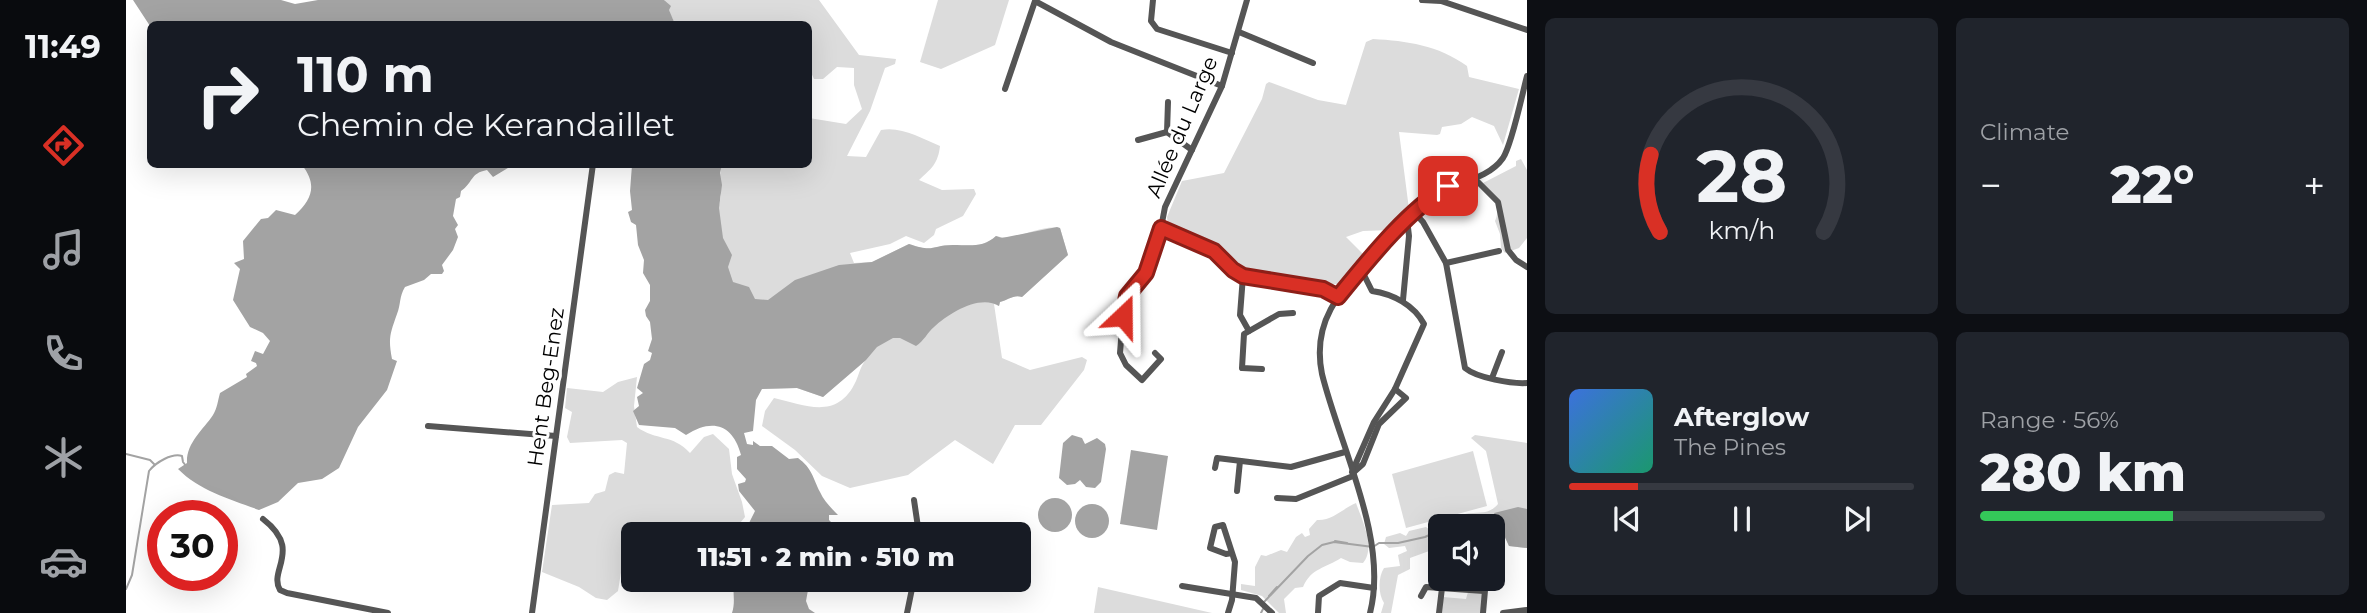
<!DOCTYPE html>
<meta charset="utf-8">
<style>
body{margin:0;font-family:Montserrat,sans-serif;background:#20242c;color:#f1f3f6;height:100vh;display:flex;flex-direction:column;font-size:26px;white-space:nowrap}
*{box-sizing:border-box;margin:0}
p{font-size:23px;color:#9ea1a6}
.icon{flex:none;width:38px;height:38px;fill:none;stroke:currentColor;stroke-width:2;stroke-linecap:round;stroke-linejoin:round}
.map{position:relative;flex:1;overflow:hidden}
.side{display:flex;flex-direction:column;gap:18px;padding:18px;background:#0d0f14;width:840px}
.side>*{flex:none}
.top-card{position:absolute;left:21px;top:21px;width:665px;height:147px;border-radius:10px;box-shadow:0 7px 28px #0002;background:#171b24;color:#f1f3f6;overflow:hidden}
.controls{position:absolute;left:1302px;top:514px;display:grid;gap:14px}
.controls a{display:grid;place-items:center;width:77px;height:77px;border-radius:10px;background:#171b24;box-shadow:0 7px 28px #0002;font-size:35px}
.speed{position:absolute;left:21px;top:500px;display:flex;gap:14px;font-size:35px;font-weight:700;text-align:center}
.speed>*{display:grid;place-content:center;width:91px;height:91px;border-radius:50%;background:#171b24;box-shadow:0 7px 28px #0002;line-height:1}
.speed .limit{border:10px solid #d22;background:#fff;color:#111}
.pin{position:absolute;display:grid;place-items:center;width:60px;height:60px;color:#fff;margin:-30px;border-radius:14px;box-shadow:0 4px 10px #0006}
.me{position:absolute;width:77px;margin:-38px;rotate:23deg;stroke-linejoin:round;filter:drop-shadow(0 0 5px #0008)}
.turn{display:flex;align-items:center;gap:24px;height:147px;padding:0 35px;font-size:32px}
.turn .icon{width:91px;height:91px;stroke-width:2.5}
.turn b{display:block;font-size:49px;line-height:60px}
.big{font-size:52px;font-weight:800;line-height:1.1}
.side .card{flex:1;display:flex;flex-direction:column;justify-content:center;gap:10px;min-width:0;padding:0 24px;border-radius:10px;background:#20242c}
.side .dial{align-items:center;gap:0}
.dial svg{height:182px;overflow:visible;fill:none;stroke:#363941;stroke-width:7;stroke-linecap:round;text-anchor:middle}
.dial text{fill:#f1f3f6;stroke:none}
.song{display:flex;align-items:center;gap:21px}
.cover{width:84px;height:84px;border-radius:10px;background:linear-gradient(135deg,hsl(220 70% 55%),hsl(160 70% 35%))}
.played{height:7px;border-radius:4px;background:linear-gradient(90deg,#d93025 20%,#363941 20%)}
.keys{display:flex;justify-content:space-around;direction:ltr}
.heat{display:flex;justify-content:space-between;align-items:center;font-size:38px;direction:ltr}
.charge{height:10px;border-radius:5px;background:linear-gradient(90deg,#34c759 56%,#363941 0)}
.side .tiles{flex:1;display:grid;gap:18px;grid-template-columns:repeat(2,1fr)}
.trip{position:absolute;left:495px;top:522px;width:410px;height:70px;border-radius:10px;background:#171b24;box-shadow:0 7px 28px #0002;font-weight:800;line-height:70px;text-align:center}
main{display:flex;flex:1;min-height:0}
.tabs{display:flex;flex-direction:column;width:126px;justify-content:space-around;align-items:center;background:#090b0e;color:#9ea1a6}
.tabs .icon{width:49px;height:49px}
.tabs .current{color:#d93025}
.tabs b{font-size:32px;color:#f1f3f6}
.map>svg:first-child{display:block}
.green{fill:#dcdcdc}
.water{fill:#a3a3a3}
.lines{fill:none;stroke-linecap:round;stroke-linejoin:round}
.stream{stroke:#a3a3a3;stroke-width:2}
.minor{stroke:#555;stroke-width:6}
.route-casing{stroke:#8d1f18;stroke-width:18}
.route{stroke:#d93025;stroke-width:12}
.labels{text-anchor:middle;stroke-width:6;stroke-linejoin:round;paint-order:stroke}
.street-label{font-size:21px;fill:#000;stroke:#fff}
</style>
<main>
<nav class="tabs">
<b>11:49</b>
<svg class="icon current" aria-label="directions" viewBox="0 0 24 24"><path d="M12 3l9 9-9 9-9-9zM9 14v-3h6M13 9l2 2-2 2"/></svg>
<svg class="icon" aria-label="music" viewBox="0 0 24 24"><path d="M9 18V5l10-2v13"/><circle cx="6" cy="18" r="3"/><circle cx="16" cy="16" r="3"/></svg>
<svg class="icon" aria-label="phone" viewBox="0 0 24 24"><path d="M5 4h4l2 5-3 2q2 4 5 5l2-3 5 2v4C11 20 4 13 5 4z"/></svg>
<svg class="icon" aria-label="climate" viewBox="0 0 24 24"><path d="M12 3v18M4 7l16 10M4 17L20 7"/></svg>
<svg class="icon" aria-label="car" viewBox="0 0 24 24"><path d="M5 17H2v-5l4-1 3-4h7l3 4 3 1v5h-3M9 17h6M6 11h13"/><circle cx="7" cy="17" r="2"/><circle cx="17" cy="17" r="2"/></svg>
</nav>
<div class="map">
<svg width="1401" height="613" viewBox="0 0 1401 613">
<rect width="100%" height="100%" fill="#fff"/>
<g class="green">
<path d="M538,0H693L733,55L770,59L769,64L759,68L744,111L721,156L740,157L755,130C775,126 795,138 814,146C812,164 805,169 793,180L816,190L848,189L850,194L837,216L810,229L808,235L798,243L780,236L764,244L724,253L728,263L746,262L783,244C808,253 806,245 827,245C844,245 857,248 870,236C890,242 913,224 934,228L942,255L896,297C888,294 882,300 874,302L873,306L868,304L876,358L904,370L956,357L961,360L958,370L915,425H889L867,464L829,440L782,475L724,488L696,476L669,450L636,426L639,411L648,398C681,406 712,420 730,381C733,374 734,368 739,361L697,397L671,388L636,389L568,320L595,196C594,186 593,175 596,165L682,164L683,118L720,124L736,109L728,85V68L711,67L697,79H688L683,68L682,24H549Z"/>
<polygon points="812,0 883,0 869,45 815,69 794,62"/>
<path d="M1247,39C1281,41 1312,45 1341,66L1343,77L1393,89L1377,145L1368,126L1346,117L1335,124L1316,127L1314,134L1311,135L1273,132L1283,209L1265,230L1237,231L1220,237L1240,257L1216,284C1190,284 1135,281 1113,267C1104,261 1098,252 1087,247C1072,240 1056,235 1042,226L1041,217L1056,181L1098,173L1136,99L1140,84L1143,82L1192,100L1220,105L1240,42Z"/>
<path d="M1395,159L1401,170V238L1393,248L1379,253L1375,248L1374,234L1369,221C1376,206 1365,196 1357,183L1390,166V161Z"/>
<path d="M511,377L508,406L511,427C530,441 547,434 564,453L578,437L587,434L603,449L606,474L616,502L619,517L605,534H508L507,561L497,560L492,591L481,600L470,598L453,587L416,572L426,505L463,503L469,494L479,491L483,475L489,472L498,474L501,443L496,440L444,443L441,437L446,412L439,408L441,388L477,392L492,382Z"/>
<path d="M1349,435L1401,443V548L1383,546L1372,523L1365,520L1361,523V527H1314V547L1284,558V569L1272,575L1265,613H1255L1258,603C1252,594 1252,577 1258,568L1274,566L1272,555L1281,551L1279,546L1263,548L1258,544L1260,537L1274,533L1280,536L1283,531L1300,527L1305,531L1310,529V525C1319,520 1329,516 1339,514C1352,511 1362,516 1372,504L1360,451L1345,438Z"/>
<polygon points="1347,451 1361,506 1280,528 1266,474"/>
<path d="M1230,503C1236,520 1250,548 1237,563L1224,562L1215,558C1200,568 1185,568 1177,587L1169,588L1158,599L1160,613H1153L1136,596L1115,590V584L1129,586V567L1135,555L1140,556L1155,550L1161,552L1170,537L1176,533L1179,537L1184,535L1183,529L1191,520C1206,521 1216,509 1230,503Z"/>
<polygon points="972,587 1086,613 968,613"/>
<polygon points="1342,592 1357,592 1355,613 1316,613 1317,597 1340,599"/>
</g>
<g class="water">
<polygon points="7,0 155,0 169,4 192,0 538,0 545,6 543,10 549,24 24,26"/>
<path d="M176,165H387L367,177L361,170C344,173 347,183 335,191L334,197L330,199L327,216L332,225L329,229L332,237L327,250L316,265L318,271L316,274H305L298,280L279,287C273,297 275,304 271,314C264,334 262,338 266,359L271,361L261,390L232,427L213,468L196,479L172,483L152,502L133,510C104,499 74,491 52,469L61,463C60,443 77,430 87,415C91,409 92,400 94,393L121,377L120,374L131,366L130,363L125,361L129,351L137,354L144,341L137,333L124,327L107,300L114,269L108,263L118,259L117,241L135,219L142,218L150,210L169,215C187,199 191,184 176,165Z"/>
<path d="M506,165H596L594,173L596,185L593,208L597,238L606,255L602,267L607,282L623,287L629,299L642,300L669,280L713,265L746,262L783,244C808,253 806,245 827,245C844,245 857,248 870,236L876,238L931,227L934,228L942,255L896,297C888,294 882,300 874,302L873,306C854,294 823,313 808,327C801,333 798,341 790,346L774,338H767L751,347L740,360L697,397L671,388L636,389L630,400L627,431L618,433L621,444L627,445V441L634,446H646L663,459L672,458C686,468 687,478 694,492C698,501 705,508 712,515H703V520L707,524V527L703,529L704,534H611L615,528L622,525L629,511L613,491L612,484L619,482L620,479L611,469V457L615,455C607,424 586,418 560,435L549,428L513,425L507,411L513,406L511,397L517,393L511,388L518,364L524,360L526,353L522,351L526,339L524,322L520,316L519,310L524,301V285L517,273L518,260L512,245L510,225L505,222L502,212L506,210L504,191Z"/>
<polygon points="946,435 956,438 959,444 971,438 979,444 980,449 975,482 969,488 960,487 954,480 949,484 941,485 933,478 937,443"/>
<polygon points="1005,450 1042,456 1031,530 994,524"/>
<circle cx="929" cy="515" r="17"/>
<circle cx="966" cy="521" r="17"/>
<polygon points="1392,507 1401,509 1401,548 1383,546 1368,513"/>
<path d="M608,579H684L680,601L683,609L689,613H606C610,601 606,591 608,579Z"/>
</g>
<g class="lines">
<g class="stream">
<polyline points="0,454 24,460 28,464"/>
<polyline points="1321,527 1336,521 1371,517"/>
<polyline points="1209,541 1221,543"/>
<path d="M0,589L6,575L23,471C30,462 46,453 56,456L57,462L60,466"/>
<polyline points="1143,596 1151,587"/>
<polyline points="1138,602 1182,556 1196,545 1208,542 1247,547 1253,543 1272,543 1299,537 1314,530"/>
<polyline points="1135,613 1137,609"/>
</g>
<g class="minor">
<polyline points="1027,0 1025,21 1031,29 1106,53"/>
<polyline points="1296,0 1315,1 1401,30"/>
<polyline points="1113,32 1187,63"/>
<polyline points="879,89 909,1 985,42 1096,86"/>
<polyline points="1041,132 1066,150"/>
<polyline points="1041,132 1042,102"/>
<polyline points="1012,140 1041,132"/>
<polyline points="1348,178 1372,202 1382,250 1390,260 1401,267"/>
<path d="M1287,211L1297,222L1320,263L1339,368C1351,378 1386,384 1401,383"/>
<polyline points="1035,228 1088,251 1107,270 1117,276 1197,288 1212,297"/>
<polyline points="1320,263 1373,251"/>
<polyline points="1117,276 1114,315 1123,331"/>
<polyline points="1277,300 1283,236 1281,219"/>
<polyline points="1029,353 1035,359 1016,380 1000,365 994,353 997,316 1001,296 1020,273 1035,228 1039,207 1096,86 1121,0"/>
<polyline points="1136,369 1116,368 1118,334 1153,314 1167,313"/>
<polyline points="1366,378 1376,352"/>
<polyline points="302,426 430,436"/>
<polyline points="1089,468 1091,458 1165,467 1219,452"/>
<path d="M1226,472L1248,422L1269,389L1298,324C1288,305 1267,294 1246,291L1235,269"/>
<polyline points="1228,472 1237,464 1253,424 1280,398 1269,389"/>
<polyline points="1111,491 1114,461"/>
<polyline points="1151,498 1170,499 1227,476"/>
<polyline points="788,500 793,534"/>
<path d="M137,519C177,550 142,570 154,590L161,593L262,613"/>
<polyline points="1056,586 1130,598 1146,613"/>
<polyline points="1295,596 1300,587 1358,591"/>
<polyline points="406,613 467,164"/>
<polyline points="781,613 788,579"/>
<polyline points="1102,613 1106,600 1109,562 1097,525 1089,527 1084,548 1100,554 1106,553"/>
<polyline points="1192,613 1193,596 1214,583 1248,588"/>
<path d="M1244,613C1263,539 1214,447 1196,374C1184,315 1221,285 1258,245C1273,228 1287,208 1307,195C1329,181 1361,181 1377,158C1386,144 1396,95 1401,76"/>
<polyline points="1313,613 1316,588"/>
<polyline points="1357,613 1360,579"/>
<polyline points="1377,613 1401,610"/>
</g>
</g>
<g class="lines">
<g class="route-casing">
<path id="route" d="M997,316L1001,296L1020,273L1035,228L1088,251L1107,270L1117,276L1197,289L1212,297C1243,259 1281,211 1322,186"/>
</g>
<use href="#route" class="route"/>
</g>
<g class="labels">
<g class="street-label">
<text transform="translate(1056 127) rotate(-67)" y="7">Allée du Large</text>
<text transform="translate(420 387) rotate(-82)" y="7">Hent Beg-Enez</text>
</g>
</g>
</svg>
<div class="controls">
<a><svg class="icon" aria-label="sound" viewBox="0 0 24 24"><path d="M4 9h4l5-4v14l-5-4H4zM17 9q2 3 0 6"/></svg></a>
</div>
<div class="speed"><div class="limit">30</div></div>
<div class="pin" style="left:1322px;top:186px;background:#d93025"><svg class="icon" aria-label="arrive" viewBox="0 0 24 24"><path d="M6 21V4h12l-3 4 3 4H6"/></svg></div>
<svg class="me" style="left:997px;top:316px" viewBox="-20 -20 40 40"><path d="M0-17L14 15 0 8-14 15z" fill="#d93025" stroke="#fff" stroke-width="4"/></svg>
<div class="trip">11:51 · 2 min · 510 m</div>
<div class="top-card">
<div class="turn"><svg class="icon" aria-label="right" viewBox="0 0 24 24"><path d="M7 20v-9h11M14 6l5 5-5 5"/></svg><div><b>110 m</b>Chemin de Kerandaillet</div></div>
</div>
</div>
<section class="side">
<div class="tiles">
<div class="card dial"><svg viewBox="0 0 100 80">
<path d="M14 69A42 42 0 1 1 86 69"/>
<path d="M14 69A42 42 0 0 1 10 35" stroke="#d93025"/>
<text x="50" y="56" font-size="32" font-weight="700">28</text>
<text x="50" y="72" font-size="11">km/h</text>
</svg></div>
<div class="card"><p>Climate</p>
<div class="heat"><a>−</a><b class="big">22°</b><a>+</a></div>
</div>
<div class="card">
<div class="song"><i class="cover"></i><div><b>Afterglow</b><p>The Pines</p></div></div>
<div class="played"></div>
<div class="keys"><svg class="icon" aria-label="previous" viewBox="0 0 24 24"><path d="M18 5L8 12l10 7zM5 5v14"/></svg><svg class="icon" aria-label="pause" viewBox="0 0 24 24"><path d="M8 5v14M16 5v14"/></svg><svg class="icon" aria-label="next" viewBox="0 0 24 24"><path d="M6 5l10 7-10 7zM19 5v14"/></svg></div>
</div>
<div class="card"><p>Range · 56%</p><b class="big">280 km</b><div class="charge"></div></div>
</div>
</section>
</main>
